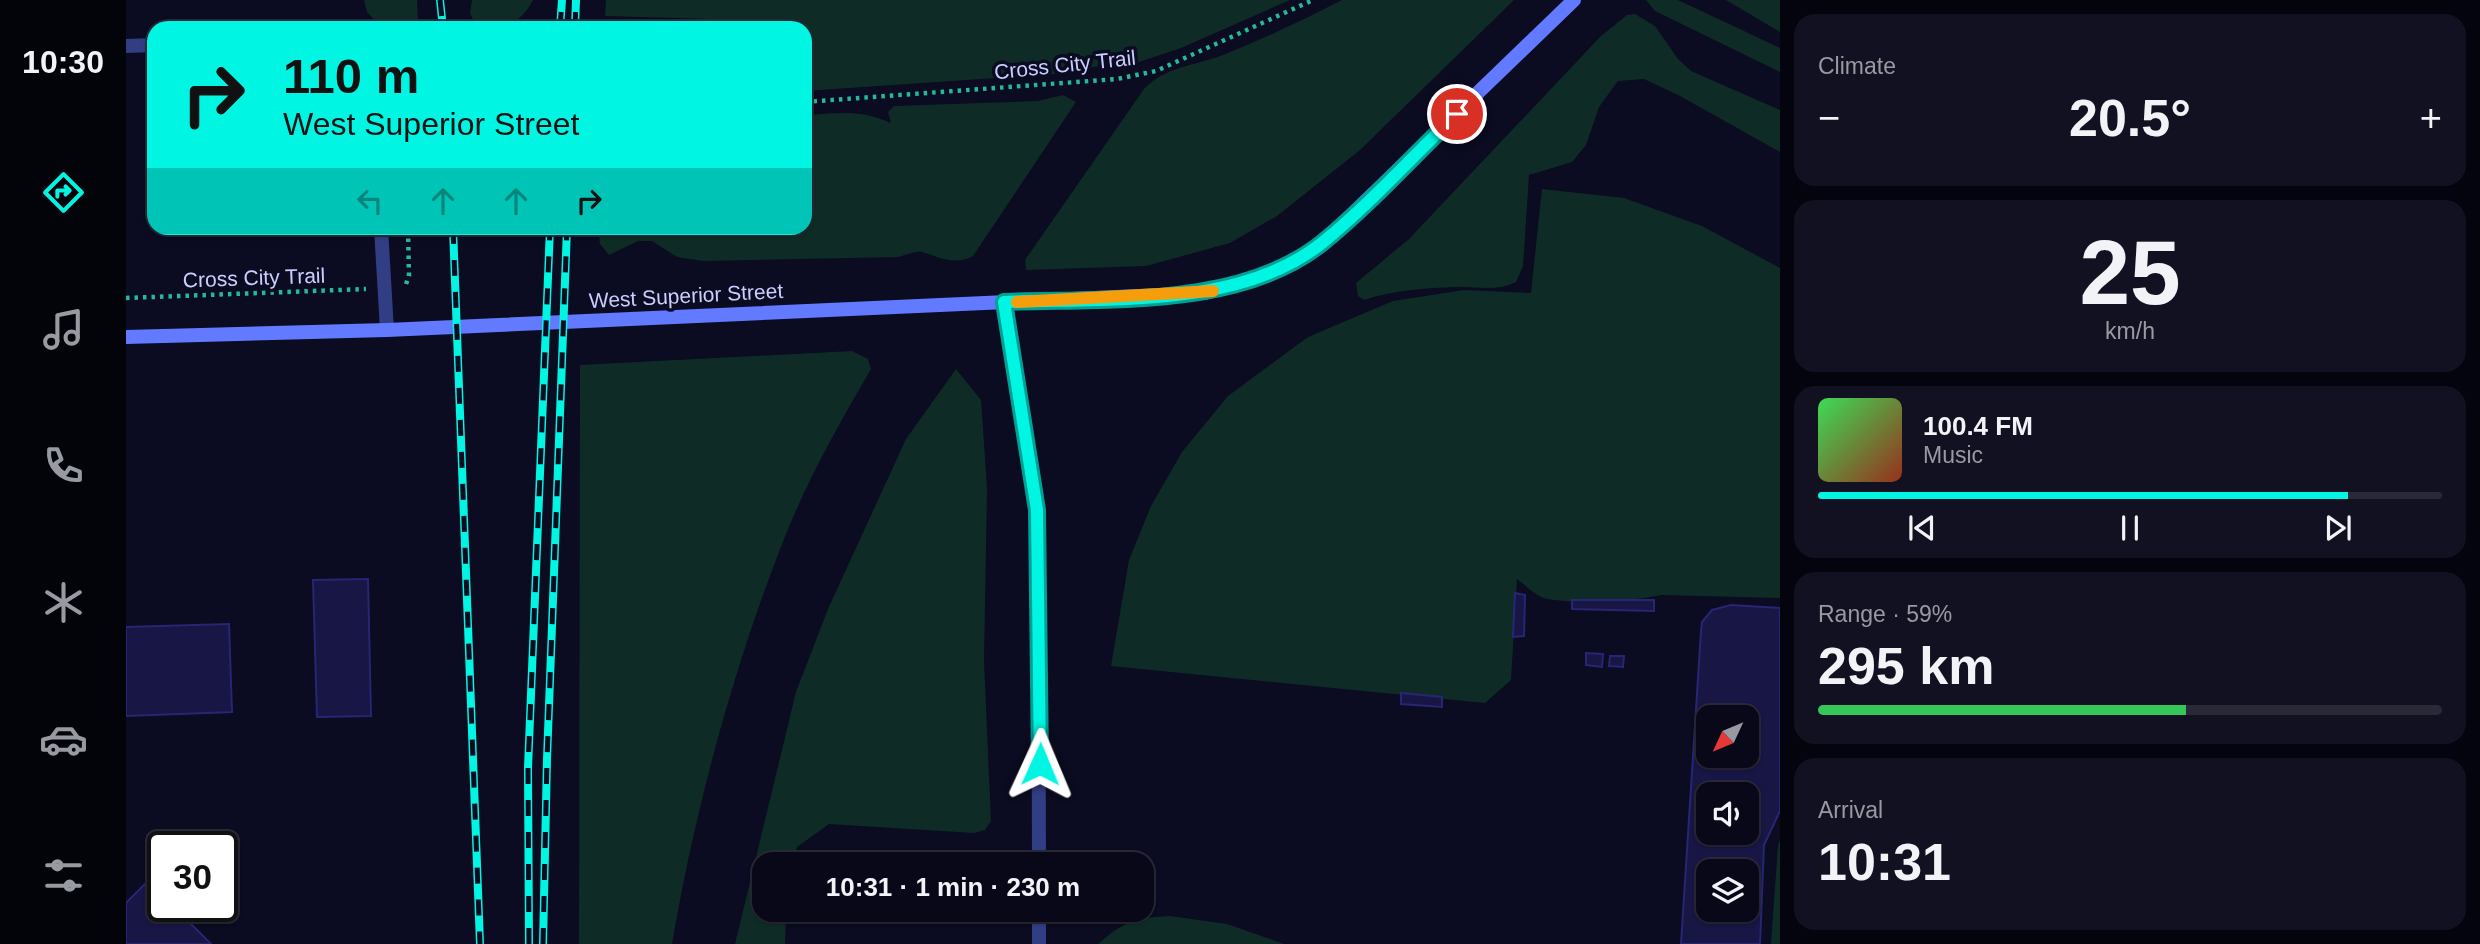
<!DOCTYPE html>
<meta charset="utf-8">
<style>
body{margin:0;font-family:Helvetica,sans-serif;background:#112;color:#f1f3f6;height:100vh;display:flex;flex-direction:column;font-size:26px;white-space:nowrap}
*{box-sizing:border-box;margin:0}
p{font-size:23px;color:#989aa2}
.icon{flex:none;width:38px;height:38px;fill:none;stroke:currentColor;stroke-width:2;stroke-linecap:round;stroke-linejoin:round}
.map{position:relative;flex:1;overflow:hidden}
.drawer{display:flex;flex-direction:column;gap:14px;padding:14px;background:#04040e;width:700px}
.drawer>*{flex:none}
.guide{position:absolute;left:21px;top:21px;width:665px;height:214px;border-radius:21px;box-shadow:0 2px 5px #0004,0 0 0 2px #292938;background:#00f6e3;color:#111;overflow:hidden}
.needle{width:46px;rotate:226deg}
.buttons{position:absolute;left:1570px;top:705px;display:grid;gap:14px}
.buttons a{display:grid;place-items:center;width:63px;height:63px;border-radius:14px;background:#080819;box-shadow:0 2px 5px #0004,0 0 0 2px #292938;font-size:35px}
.speed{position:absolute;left:21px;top:831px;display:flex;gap:14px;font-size:35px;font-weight:700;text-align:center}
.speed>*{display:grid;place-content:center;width:91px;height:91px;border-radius:50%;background:#080819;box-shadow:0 2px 5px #0004,0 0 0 2px #292938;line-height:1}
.speed .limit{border:4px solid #111;border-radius:10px;background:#fff;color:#111}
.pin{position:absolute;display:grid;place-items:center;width:60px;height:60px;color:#fff;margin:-30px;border:4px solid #fff;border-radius:50%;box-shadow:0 2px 7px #0007}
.me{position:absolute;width:77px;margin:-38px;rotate:1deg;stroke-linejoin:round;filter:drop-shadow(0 0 5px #0008)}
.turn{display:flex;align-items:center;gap:24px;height:147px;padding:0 21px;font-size:32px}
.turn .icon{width:91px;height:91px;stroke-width:2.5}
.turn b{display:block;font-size:49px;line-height:60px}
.lanes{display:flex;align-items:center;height:66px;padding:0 21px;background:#0003;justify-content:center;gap:35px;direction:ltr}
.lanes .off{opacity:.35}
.big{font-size:52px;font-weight:700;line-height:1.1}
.drawer .tile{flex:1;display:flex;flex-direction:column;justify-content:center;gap:10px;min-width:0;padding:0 24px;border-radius:21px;background:#112}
.drawer .dial{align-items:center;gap:0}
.dial b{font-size:91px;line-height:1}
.song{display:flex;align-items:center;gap:21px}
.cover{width:84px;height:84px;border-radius:10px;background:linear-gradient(135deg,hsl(130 70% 55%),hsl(10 70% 35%))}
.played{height:7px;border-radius:4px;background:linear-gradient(90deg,#00f6e3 85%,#292938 85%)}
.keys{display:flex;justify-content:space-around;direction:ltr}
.heat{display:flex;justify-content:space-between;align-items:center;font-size:38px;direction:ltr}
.charge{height:10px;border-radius:5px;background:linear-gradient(90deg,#34c759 59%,#292938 0)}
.trip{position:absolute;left:626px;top:852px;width:402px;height:70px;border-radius:21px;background:#080819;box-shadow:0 2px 5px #0004,0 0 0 2px #292938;font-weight:700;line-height:70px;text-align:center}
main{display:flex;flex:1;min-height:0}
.tabs{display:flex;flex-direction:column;width:126px;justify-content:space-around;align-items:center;background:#03030a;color:#989aa2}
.tabs .icon{width:49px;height:49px}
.tabs .active{color:#00f6e3}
.tabs b{font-size:32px;color:#f1f3f6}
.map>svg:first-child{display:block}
.green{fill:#0e2c25}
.building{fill:#171644;stroke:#272672;stroke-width:2;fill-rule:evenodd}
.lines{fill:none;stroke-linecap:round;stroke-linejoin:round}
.path{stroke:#23bb97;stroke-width:4.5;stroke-dasharray:3.5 5;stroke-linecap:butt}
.lane{stroke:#323e84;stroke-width:14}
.street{stroke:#323e84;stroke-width:14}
.secondary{stroke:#627aff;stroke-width:14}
.rail-casing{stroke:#00f6e3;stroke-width:8}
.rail{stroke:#0b0b21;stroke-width:5;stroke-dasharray:16;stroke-linecap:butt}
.route-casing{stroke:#00a094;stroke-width:18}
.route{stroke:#00f6e3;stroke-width:12}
.slow{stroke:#f59e0b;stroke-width:12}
.labels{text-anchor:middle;stroke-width:7;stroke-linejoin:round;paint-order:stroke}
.street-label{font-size:21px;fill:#cbcfff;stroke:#0b0b21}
</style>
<main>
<nav class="tabs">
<b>10:30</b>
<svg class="icon active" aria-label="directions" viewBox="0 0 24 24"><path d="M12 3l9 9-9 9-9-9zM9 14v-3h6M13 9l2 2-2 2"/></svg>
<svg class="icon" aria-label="music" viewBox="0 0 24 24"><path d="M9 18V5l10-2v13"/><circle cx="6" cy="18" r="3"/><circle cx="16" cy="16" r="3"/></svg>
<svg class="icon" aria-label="phone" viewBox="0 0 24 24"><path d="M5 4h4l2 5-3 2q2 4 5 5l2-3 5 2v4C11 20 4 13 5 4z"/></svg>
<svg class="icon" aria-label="climate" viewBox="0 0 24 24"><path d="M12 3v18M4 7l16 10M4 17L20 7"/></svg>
<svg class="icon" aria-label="car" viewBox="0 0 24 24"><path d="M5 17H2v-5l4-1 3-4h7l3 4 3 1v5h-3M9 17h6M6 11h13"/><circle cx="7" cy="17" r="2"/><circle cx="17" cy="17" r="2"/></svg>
<svg class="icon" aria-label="filters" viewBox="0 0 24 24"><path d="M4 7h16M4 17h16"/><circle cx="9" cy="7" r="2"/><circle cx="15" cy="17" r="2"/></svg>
</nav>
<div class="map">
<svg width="1654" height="944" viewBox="0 0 1654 944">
<rect width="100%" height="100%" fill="#0b0b21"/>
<g class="green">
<polygon points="238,0 291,0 292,21 284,28 254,26 241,12"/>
<path d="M346,0H407C394,25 377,28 351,28L344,13Z"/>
<polygon points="480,0 1164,0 1055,48 995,68 985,64 928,74 679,91 679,28 614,28 620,20 479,16"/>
<path d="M1216,0H1388L1234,150L1151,216L1104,243L1020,266L900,270L899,260L1018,89C1040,66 1068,66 1097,55C1137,39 1177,20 1216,0Z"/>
<polygon points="1520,0 1552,0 1654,48 1654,72 1529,11"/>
<polygon points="1600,0 1654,0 1654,32"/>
<path d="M1509,14L1529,26L1552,59L1565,71L1654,110V152L1554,96L1518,79L1492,81L1473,107L1460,145L1446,162L1403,175L1397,266L1390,282C1370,292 1351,286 1330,287C1298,288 1269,290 1238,300L1232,296L1230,283L1283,239L1475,36L1501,15Z"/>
<path d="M937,95L950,102L847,256C829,266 813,257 796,252C790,251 779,255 773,257L577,261L551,257L526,241H512L483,255L474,244L472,228H679V115C710,113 736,109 765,123L762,112L768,106L912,101Z"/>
<path d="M1416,189L1498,198L1576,226L1654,268V598L1535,595C1510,601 1444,605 1418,598C1409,595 1399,585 1391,579L1385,680L1359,703L985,666L1003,560L1025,506L1056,452L1102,396L1182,337L1267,301L1338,290L1405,293Z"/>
<path d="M726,351L742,359L745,369C714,422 683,477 660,534C608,665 570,805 546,944H453L454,365Z"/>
<polygon points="830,369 855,400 861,488 858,661 865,821 859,830 848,833 703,824 671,847 667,864 639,864 639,910 660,910 659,944 609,944 670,692 702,609 780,439"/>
<polygon points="1654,840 1654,944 1645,944 1652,845"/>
<path d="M1044,916L1101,924L1158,944H972C998,921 1010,918 1044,916Z"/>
</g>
<g class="building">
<polygon points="242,579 245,716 191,717 187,580"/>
<polygon points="1389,593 1399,595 1398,636 1387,637"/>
<polygon points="1446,600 1528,600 1528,611 1446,609"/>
<path d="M1605,605L1654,608V811L1638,845L1634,944H1555L1575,631L1576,622L1586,610ZM1582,718H1620V756H1582ZM1582,794H1620V833H1582ZM1582,872H1620V910H1582Z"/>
<polygon points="103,624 106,712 0,716 0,627"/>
<polygon points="1460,653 1477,654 1476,667 1460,665"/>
<polygon points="1484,656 1498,656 1497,667 1483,666"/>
<polygon points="1275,693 1316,697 1316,707 1275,704"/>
<polygon points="22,881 37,896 37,906 47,906 85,944 0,944 0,903"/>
</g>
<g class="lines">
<g class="path">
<polyline points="679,102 991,79 1030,71 1187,0"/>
<polyline points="280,284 283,276 282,228"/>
<polyline points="0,298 240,289"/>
</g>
<g class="lane">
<polyline points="0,46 28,45"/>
<polyline points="255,228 261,330"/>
</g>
<g class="street">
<polyline points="878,302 908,488 912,530 913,864"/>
<polyline points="913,910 913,944"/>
</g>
<path class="secondary" d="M0,337L261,330L1079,293C1122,282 1158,268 1195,244L1448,0"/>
<g class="rail-casing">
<g id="rail">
<polyline points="314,0 317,28"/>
<polyline points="434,28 436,0"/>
<polyline points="449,28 450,0"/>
<polyline points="327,228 354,944"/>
<polyline points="403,944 402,768 424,228"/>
<polyline points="417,944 421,759 441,228"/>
</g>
</g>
<use href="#rail" class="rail"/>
</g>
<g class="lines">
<g class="route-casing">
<path id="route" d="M914,764L911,510L878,302C980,298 1113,309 1196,243C1244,204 1286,157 1331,114"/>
</g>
<use href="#route" class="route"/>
<polyline class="slow" points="891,302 1087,291"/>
</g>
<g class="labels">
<g class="street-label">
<text transform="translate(939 65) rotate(-6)" y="7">Cross City Trail</text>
<text transform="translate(128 278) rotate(-2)" y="7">Cross City Trail</text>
<text transform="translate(560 296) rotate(-3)" y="7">West Superior Street</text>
</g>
</g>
</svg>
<div class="buttons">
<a><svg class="needle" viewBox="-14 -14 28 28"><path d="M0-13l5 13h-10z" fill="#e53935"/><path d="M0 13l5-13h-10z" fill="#989aa2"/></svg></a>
<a><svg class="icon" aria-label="sound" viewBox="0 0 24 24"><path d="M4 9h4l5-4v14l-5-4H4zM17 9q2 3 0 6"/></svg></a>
<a><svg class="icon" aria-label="layers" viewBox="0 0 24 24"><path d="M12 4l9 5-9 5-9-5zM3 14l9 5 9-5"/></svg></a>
</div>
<div class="speed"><div class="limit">30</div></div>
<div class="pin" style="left:1331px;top:114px;background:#d93025"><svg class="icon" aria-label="arrive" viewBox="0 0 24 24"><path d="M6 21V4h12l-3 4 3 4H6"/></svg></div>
<svg class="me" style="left:914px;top:764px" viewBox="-20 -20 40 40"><path d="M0-17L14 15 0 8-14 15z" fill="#00f6e3" stroke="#fff" stroke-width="4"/></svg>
<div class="trip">10:31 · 1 min · 230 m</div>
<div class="guide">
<div class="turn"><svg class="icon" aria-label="right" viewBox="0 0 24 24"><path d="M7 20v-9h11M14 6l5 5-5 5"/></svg><div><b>110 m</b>West Superior Street</div></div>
<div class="lanes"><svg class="icon off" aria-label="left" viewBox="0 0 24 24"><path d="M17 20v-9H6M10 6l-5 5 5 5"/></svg><svg class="icon off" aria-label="ahead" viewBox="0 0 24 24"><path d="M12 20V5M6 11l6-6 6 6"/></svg><svg class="icon off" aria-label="ahead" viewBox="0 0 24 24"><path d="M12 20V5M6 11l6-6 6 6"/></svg><svg class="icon" aria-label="right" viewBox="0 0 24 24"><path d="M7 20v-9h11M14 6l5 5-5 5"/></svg></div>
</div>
</div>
<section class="drawer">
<div class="tile"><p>Climate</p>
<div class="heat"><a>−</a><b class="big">20.5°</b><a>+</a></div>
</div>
<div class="tile dial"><b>25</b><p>km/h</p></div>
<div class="tile">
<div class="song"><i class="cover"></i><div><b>100.4 FM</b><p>Music</p></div></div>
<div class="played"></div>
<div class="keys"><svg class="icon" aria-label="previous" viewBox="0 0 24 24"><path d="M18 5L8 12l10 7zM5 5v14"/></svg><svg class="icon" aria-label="pause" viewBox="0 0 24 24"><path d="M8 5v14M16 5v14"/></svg><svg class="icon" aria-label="next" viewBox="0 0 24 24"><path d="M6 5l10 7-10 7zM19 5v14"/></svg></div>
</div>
<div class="tile"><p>Range · 59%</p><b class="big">295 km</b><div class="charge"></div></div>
<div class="tile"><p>Arrival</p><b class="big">10:31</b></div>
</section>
</main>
